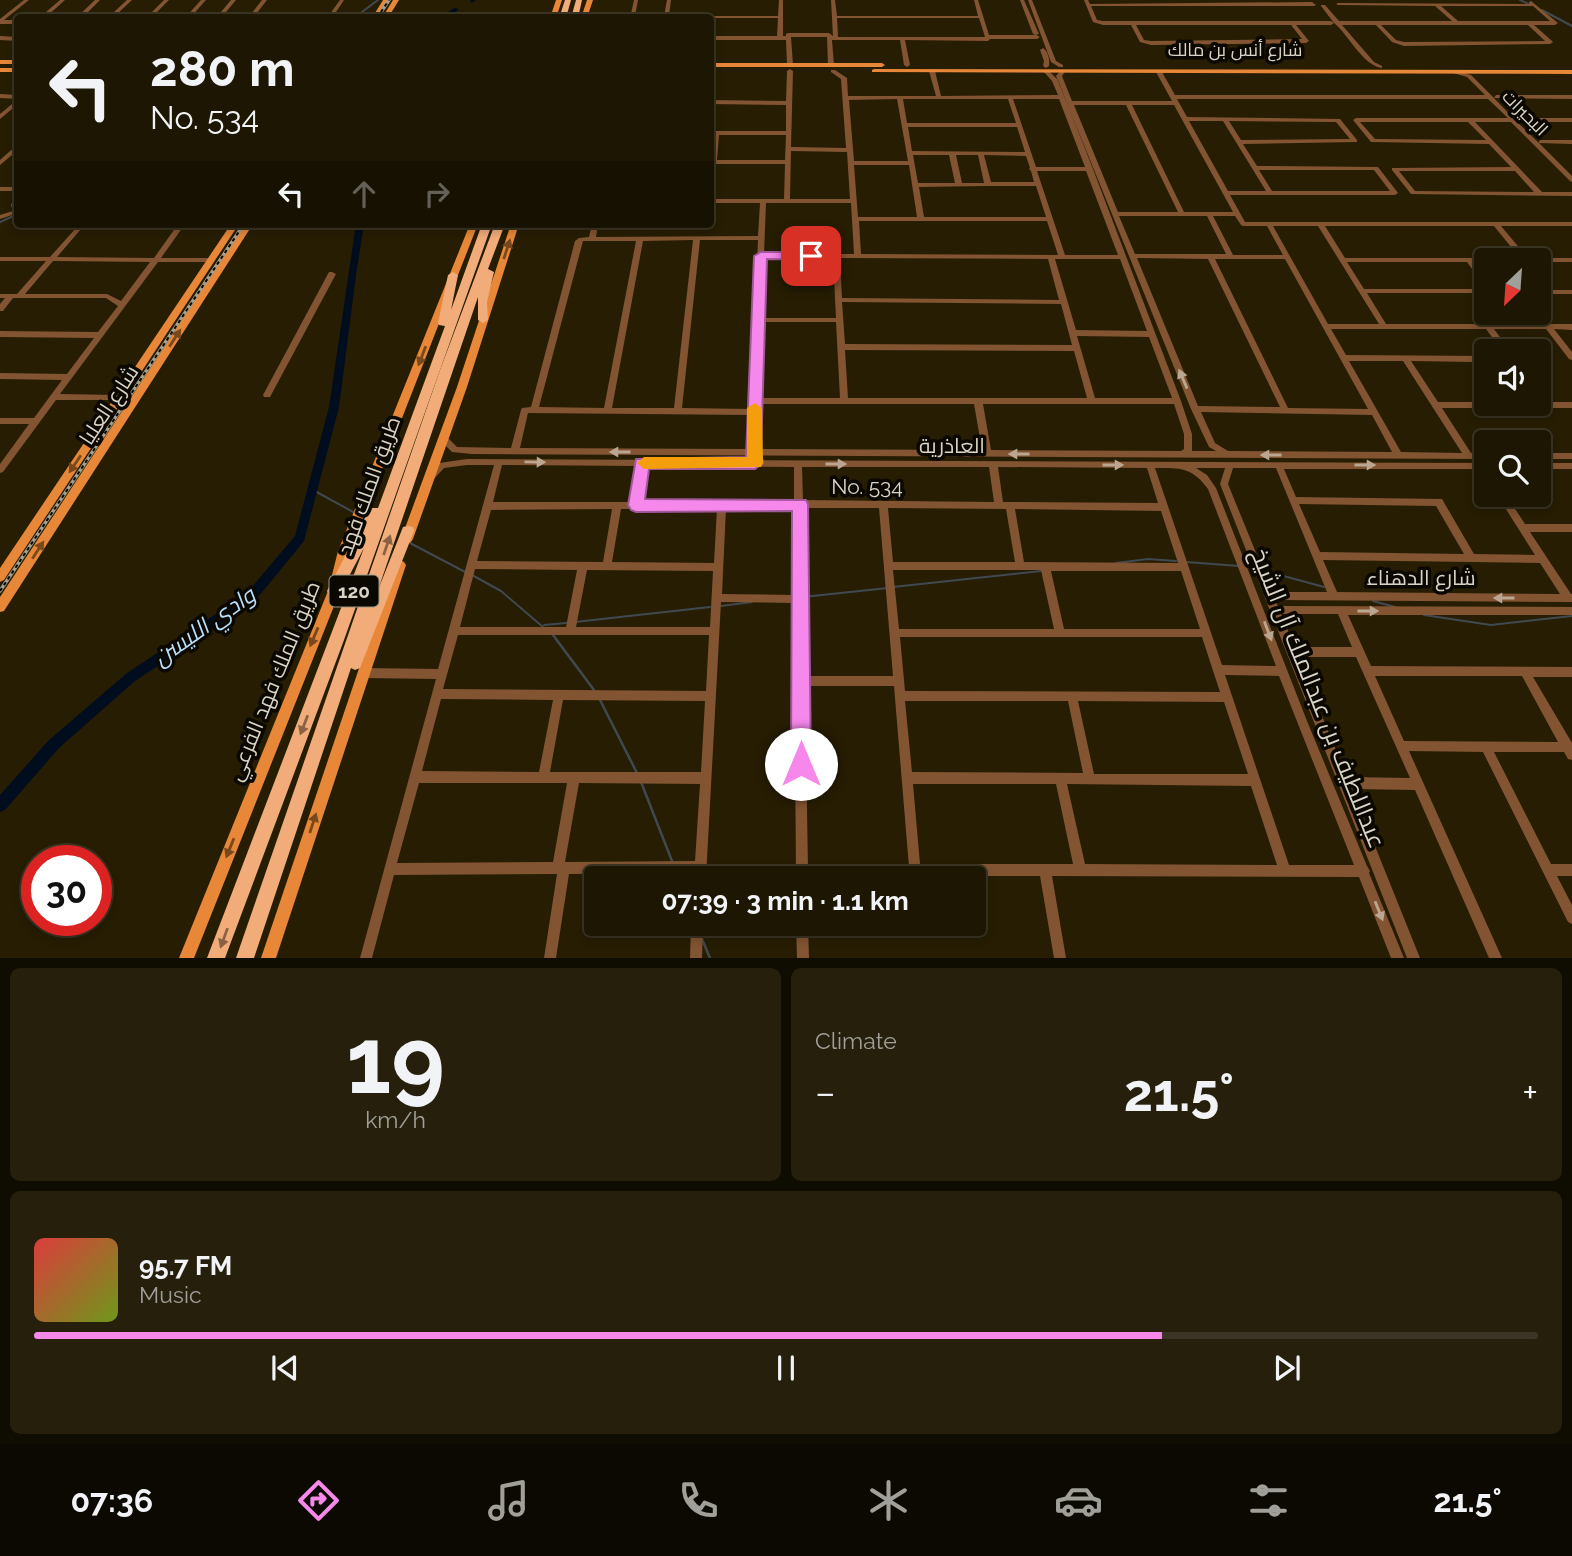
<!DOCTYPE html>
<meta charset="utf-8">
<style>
body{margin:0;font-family:Raleway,Cairo,sans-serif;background:#251f0c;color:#f1f3f6;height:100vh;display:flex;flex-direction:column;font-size:26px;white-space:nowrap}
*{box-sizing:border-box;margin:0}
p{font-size:23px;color:#a09f99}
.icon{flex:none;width:38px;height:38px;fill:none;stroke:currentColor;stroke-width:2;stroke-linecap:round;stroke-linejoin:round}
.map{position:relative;height:958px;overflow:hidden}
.drawer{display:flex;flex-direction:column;gap:10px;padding:10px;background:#0f0c01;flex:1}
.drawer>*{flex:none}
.guide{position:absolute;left:14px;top:14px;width:700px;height:214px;border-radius:7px;box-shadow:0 4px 10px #0003,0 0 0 2px #3a3524;background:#1c1602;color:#f1f3f6;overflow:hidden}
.needle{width:46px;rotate:205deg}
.fabs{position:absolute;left:1474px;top:248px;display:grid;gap:14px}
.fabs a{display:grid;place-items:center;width:77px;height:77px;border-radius:7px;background:#1c1602;box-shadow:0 4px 10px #0003,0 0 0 2px #3a3524;font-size:35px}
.speed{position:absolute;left:21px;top:845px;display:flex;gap:14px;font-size:35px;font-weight:700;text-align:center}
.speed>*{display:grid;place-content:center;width:91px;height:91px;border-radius:50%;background:#1c1602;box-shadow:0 4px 10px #0003,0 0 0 2px #3a3524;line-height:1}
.speed .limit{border:10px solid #d22;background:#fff;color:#111}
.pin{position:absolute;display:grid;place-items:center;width:60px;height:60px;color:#fff;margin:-30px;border-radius:14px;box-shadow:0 4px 10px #0006}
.me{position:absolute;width:77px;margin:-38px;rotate:0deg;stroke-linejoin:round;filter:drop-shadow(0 0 5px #0008)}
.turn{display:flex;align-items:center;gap:24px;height:147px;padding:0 21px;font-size:32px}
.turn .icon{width:91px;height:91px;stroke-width:2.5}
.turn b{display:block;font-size:49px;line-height:60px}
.lanes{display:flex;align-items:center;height:66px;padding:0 21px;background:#0003;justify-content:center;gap:35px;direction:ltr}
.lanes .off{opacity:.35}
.big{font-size:52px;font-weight:700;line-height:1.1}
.drawer .widget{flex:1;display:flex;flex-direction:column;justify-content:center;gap:10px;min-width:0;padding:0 24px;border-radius:10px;background:#251f0c}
.drawer .dial{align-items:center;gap:0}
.dial b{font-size:91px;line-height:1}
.song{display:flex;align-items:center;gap:21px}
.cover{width:84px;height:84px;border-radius:10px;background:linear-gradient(135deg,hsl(0 70% 55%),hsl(80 70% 35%))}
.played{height:7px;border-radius:4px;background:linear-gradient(90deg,#f688ec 75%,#3a3524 75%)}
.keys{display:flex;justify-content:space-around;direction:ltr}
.heat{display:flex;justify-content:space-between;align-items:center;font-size:38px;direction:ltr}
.drawer .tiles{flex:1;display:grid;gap:10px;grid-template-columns:1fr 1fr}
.widget:last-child{grid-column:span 2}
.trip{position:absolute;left:584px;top:866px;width:402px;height:70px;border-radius:7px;background:#1c1602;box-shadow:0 4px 10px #0003,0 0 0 2px #3a3524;font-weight:700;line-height:70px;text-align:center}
.tab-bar{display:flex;height:112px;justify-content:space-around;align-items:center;background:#0b0901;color:#a09f99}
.tab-bar .icon{width:49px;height:49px}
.tab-bar .active{color:#f688ec}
.tab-bar b{font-size:32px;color:#f1f3f6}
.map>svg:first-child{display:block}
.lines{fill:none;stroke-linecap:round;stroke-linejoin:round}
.stream-far1{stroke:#414950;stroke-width:2}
.stream{stroke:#414950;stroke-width:2.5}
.river{fill:#000d1e;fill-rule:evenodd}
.minor{fill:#825431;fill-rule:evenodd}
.major{fill:#e78737;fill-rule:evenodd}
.highway{fill:#f1ac79;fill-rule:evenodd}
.rail-casing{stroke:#a49e8c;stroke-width:3.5}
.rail{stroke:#0b0801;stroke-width:2;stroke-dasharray:3.5;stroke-linecap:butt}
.oneway{fill:#79481c}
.oneway2{fill:#bba791}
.oneway3{fill:#8a6243}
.route{fill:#f688ec;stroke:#a05899;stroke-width:2}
.slow{fill:#f59e0b}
.labels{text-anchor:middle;stroke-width:7;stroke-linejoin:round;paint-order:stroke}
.far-street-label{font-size:18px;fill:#d9d4c5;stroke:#0b0801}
.shield{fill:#0b0801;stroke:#9b978a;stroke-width:2}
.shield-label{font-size:19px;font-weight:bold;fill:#d9d4c5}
.street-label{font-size:21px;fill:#d9d4c5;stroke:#0b0801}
.water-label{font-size:23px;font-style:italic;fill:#b9dffd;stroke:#0b0801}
.near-street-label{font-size:24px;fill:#d9d4c5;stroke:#0b0801}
</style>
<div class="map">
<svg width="1572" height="958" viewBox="0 0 1572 958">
<rect width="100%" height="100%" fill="#261d03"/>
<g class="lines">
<g class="stream-far1">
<polyline points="1520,0 1531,5"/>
<polyline points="1542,10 1572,26"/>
<polyline points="354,18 378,0"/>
<polyline points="0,222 18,214"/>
<polyline points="313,490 355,513"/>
<polyline points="410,543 467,573"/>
<polyline points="1186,562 1239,566"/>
<polyline points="1116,563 1148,559 1176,561"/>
<polyline points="1262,570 1324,587"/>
<polyline points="472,575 501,591 543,627"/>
<polyline points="893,587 1041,571"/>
<polyline points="803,597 888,588"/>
<polyline points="1373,601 1395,607"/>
<polyline points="721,606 752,602"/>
<polyline points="1424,615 1491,625 1572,616"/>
<polyline points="575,622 710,607"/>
<polyline points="544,625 566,623"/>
</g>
<g class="stream">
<polyline points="553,635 594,690"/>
<polyline points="600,700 637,773"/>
<polyline points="641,782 672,861"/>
<polyline points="702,939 710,958"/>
</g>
<g class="river">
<polygon points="470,0 476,0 472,3"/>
<polygon points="454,8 459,9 448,18 440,18"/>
<polygon points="356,224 364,224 356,275 339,407 304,541 254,602 135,681 59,748 5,810 0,812 0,795 49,740 127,673 246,594 295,536 329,407"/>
</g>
<g class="minor">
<polygon points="24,0 29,0 4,20 18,20 18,24 0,24 0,19"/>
<polygon points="60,0 65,0 45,18 39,18"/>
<polygon points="95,0 100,0 88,12 114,12 127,0 132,0 115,16 111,16 111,14 85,14 81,18 76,18"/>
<polygon points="164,0 169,0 151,18 146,18"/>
<polygon points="201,0 206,0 190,18 185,18"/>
<polygon points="231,0 236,0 221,18 216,18"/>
<polygon points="262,0 267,0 253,18 248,18"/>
<polygon points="340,0 344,0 332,18 327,18"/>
<path d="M634,0H638L635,16H664L667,0H671L669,16H778L779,0H783V36H786V34L788,33H829L833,36L831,0H835L837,16H978L974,0H978L989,35H1036L1033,34L1020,0H1024L1039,34L1036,35L1040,37L1037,39H990L988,41L905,40L910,65L907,67L904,65L900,40H832L834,65L831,67L828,65L827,37H791L793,65L790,67L787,65L786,40H710V36H777L778,18H630ZM837,18H979L985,37H838Z"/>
<polygon points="1028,0 1032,0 1056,61 1063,65 1063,67 1059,67 1051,62"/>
<path d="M1084,0H1088L1090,4L1312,2L1316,5L1314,6H1091L1097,20L1103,21H1331L1334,23L1321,6V5H1325L1339,21H1452L1435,6L1338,5L1336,4L1338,3L1530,4L1529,2L1531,1L1558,23L1555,25H1534L1552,41L1553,42L1550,44L1404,46L1392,42L1376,25H1342L1374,62L1382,66V68C1362,65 1349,35 1334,23L1331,25H1296L1309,41L1306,43L1151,45L1140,42L1131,25H1103L1093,22ZM1441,6H1533L1550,21H1458ZM1136,25H1291L1302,39L1151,41L1144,40ZM1381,25H1528L1545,41L1404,42L1396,40Z"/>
<polygon points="0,36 18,37 18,41 0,40"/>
<path d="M1043,48C1048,51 1050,60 1049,66L1046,68L1043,66L1044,61L1040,50Z"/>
<path d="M790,69L793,71L791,147L846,148L841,79L831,72V70H835L847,78L848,96H936L929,71L932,69L935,71L941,96L1058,95L1052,81L1044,72L1049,71L1058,80L1093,169L1181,401L1192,434V451H1216L1209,447L1191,409L1056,76L1060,71L1065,72L1062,76L1072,101H1172L1156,72L1159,70L1162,72L1175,95H1485L1467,77L1453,73V71L1455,70L1471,75L1494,98L1496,95H1572V99L1494,98L1515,120L1518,118H1572V122H1517L1539,143V141L1541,140H1572V144L1539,143L1572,176V182L1570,181L1511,122H1475L1542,192H1572V196L1411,194L1392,170V168L1511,167L1489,144L1371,142L1353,120L1356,118H1508L1488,99H1177L1187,117L1340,119L1357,140V142L1243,144L1257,166L1378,167L1398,193L1395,195H1230L1245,222H1572V226H1501L1528,258H1572V262H1538V261H1486V262H1474L1486,277V284H1483L1467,262H1347L1364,289H1486V293H1367L1386,324H1514L1505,313H1513L1522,324H1572V330L1554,329L1572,352V360L1569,359L1546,329H1494L1511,352H1503L1486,329H1331L1346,355L1486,356V362H1482L1486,366V375L1483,374L1474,362L1411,361L1438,402H1486V404H1538V402H1540L1538,399V390L1541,391L1549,402H1572V408H1442L1471,453H1486V459L472,454L452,452L440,440L439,438L440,436H446L457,447L511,448L521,410L522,408L531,407L575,241L579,238L589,237L592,224H598L596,237L758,236L760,203H710V199H784L785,164H710L713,135H710V131H786V105L710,104V100L786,101L787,71ZM897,99L908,161H854L849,100ZM903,99H1008L1016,123H907ZM1013,99H1059L1085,167H1036ZM1074,105H1126L1178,212H1118ZM1132,105H1174L1233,212H1184ZM1189,121H1223L1266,191H1228ZM1229,121L1336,122L1350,139L1241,140ZM1360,122H1468L1486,140L1375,139ZM908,127H1017L1025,152L912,151ZM719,135H786L785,160H717ZM791,151L847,152L850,199H790ZM913,155H949L955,183H918ZM956,155H978L984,183H962ZM984,155L1026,156L1030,168L1029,169L1031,171L1034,182H991ZM854,165H909L917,217H858ZM1259,170H1374L1390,191H1272ZM1037,171H1086L1118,255H1065ZM1399,171H1515L1534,192L1415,191ZM986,186H1036L1046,217H924L919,187ZM766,203H851L854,254H764ZM1119,216H1207L1226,254H1135ZM1213,216H1235L1241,225L1243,226H1267L1283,255H1233ZM859,221H1047L1058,255L861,254ZM1273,226H1318L1379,324H1328ZM1325,226H1494L1520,258H1345ZM693,240L674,408H612L643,241ZM700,240H758L751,409L682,408ZM583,241H636L604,408L539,407ZM764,258H833L836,318H762ZM840,258L1048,259L1059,300L842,298ZM1137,258L1208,259L1280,407L1198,406ZM1055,259H1120L1147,331L1076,330ZM1215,259H1285L1368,409L1288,408ZM842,302L1061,304L1072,345L845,344ZM762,322H836L840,398H759ZM1077,336L1149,337L1172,398H1095ZM845,350L1074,351L1087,398H848ZM1349,361H1403L1462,453L1401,452ZM759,404H974L982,450L757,449ZM983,404H1174L1184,434V449L1181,451L991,450ZM1201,412L1372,415L1392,452L1228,451L1215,443ZM528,413L750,415L749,449L520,448Z"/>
<polygon points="0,94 18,95 18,99 0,98"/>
<polygon points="18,99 18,104 0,119 0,114"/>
<polygon points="18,144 18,150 0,165 0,160"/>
<rect x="0" y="187" width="18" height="4"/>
<polygon points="18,194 18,216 15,214 0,219 0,215 13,211 11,205 15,196"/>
<path d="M25,224H185L161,258H211L214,260L211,262H158L60,394L119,395L122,396L123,398L122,400H56L3,472L0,473V464L29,424H0V418H34L62,380L0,379V373L67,374L94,338L0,337V331L98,332L118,306L106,298H13L3,311H0V304L5,298H0V294H17L46,261H0V257H50L76,228L75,226H28ZM82,226L176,227L154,258L57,257L81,229ZM53,261L150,262L121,301L107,294H25Z"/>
<polygon points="329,272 332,272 336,274 270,397 264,397 263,395"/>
<rect x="1538" y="290" width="34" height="4"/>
<rect x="1538" y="453" width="34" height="6"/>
<path d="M467,459L1486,463V469H1284L1296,497L1442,499L1474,554L1535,555L1497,495H1506L1525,524H1572V532H1530L1571,594H1572V602L1275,600L1278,606L1572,607V615H1348L1371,666L1572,667V677H1533L1572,743V760L1568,759L1564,752H1494L1551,864H1572V876H1557L1572,905V924L1568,922L1483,752L1409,751L1502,958H1489L1415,790L1352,789L1420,958H1407L1220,484L1225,468H1196L1207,475L1216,488L1307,721L1367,866L1370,871L1369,873L1404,958H1391L1359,877L1052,876L1066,958H1054L1040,876H916L912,878H796L794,603L721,602L706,878H694V873L569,874L556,958H544L557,874L394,875L372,958H360L436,679L363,678L359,676L358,673L359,670L363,668L438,669L494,465H467L444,468L433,480H427L426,478L439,463ZM502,465L636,466L632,502H493ZM645,466L794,467V500L641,501ZM802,467H989L994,502L803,500ZM998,467L1147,468L1158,503L1003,502ZM1155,468C1180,468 1192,467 1208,489L1276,666L1222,665ZM1233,468H1276L1327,592H1272L1228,484ZM1299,504L1436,506L1464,554L1320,552ZM717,508L714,563L612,562L621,509ZM726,508H794V595L722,594ZM803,508H879L893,676H805ZM888,508L1006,509L1015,562H893ZM612,509L603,562L477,561L491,510ZM1015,509L1161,511L1178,563L1024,562ZM1323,560L1540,563L1560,594L1337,592ZM475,569L577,570L566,627H460ZM587,570L713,571L710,627H576ZM893,570H1041L1054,629H899ZM1051,571H1181L1200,629H1064ZM1281,614H1338L1352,647H1295ZM458,635H709L706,691L443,689ZM900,637H1202L1220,692L905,691ZM1298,657H1356L1410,778L1347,777ZM1225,675L1279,676L1354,865H1289ZM1375,676H1522L1558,742L1404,741ZM805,686H894L909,867L905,869H808ZM441,699L553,700L539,772L422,771ZM563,700L705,701L701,772H550ZM905,701H1068L1083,773L912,772ZM1078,701L1224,702L1248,774H1094ZM419,783H567L553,862L397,863ZM579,783L700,784L695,861L565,862ZM913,784H1056L1073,864H920ZM1067,784L1251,786L1277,865L1085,864Z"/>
<rect x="1538" y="463" width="34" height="6"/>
<polygon points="691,924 703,924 702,958 690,958"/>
<polygon points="796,924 808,924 809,958 797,958"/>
</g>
<g class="major">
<polygon points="383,0 389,0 378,18 372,18"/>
<polygon points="393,0 399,0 388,18 382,18"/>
<polygon points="556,0 562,0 556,18 550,18"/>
<polygon points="587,0 593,0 587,18 581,18"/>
<rect x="0" y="60" width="18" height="4"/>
<polygon points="710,63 882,63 885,65 882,67 710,67"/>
<rect x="0" y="68" width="18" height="4"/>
<polygon points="874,69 1572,70 1572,74 872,72 872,70"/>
<polygon points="231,224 239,224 4,580 0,582 0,568"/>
<polygon points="245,224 253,224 4,611 0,612 0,597"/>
<polygon points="470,224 478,224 350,551 340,591 194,958 179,958 328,591 338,551"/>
<polygon points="511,224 519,224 467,387 413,539 411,542 407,544 403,542 401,539 457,387"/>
<polygon points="400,560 404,562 406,565 276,958 261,958 394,565 396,562"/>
</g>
<g class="highway">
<polygon points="565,0 571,0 566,18 559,18"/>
<polygon points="576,0 582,0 578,18 571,18"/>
<polygon points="482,224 492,224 344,640 225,958 207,958 364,548 339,595 334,597 329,595 327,591 370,508 378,508 445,326 439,325 438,323 448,275 453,272 458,275 451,310"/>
<polygon points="495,224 505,224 488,269 494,272 487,302 488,320 483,323 478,320 478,297 378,590 403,527 408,526 413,527 414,531 360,668 355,670 351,668 254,958 236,958 440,370"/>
</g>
<g class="rail-casing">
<g id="rail">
<polyline points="377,18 389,0"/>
<polyline points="0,591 244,224"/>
</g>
</g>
<use href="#rail" class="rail"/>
</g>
<defs><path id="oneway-solid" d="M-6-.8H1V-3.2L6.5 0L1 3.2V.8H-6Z" transform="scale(1.75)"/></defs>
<g class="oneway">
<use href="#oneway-solid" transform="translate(507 249) rotate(-72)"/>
<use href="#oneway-solid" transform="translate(175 338) rotate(-57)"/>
<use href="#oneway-solid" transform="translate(422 356) rotate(111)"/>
<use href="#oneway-solid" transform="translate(75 464) rotate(124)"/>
<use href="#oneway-solid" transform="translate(38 550) rotate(-57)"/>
<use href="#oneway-solid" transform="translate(314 637) rotate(113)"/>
<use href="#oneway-solid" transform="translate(313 823) rotate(-72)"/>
<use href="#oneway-solid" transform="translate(230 848) rotate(112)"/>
</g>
<g class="oneway2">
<use href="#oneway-solid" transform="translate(1183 379) rotate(-113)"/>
<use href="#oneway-solid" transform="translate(620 452) rotate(-180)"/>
<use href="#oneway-solid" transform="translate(1019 454) rotate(-180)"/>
<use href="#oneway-solid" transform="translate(1271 455) rotate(-180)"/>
<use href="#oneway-solid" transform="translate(535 462) rotate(1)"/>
<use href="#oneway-solid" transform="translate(836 464)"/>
<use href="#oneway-solid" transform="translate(1113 465)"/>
<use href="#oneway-solid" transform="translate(1365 465)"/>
<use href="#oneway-solid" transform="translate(1504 598) rotate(-180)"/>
<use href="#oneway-solid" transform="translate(1368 611)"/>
<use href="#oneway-solid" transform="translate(1268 631) rotate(69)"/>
<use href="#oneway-solid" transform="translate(1379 911) rotate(68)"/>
</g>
<g class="oneway3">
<use href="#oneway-solid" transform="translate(387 545) rotate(-71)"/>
<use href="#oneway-solid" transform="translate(304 725) rotate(111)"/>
<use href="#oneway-solid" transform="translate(224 938) rotate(110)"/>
</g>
<polygon class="route" points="761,252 811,252 817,256 811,260 767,259 761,452 763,463 755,469 649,469 645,499 806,500 808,504 811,764 808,771 801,774 794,771 791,764 792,511 636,512 631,510 628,505 636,459 746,457 754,256"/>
<polygon class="slow" points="755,403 762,408 763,463 761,467 644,469 637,463 644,457 747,457 747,408"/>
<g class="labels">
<g class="far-street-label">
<text x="1235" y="56">شارع أنس بن مالك</text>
<text transform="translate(1525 113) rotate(45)" y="6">البحيرات</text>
</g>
<rect class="shield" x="329.5" y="575.5" width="49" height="31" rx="5"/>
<g class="shield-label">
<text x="354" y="598">120</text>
</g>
<g class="street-label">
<text transform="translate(109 405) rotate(-57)" y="7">شارع العليا</text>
<text x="952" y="453">العاذرية</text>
<text transform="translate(369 486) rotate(-70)" y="7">طريق الملك فهد</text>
<text x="867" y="494">No. 534</text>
<text x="1421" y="585">شارع الدهناء</text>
<text transform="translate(274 681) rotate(-68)" y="7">طريق الملك فهد الفرعي</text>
</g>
<g class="water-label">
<text transform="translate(204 626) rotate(-35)" y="8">وادي الليسن</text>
</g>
<g class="near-street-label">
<text transform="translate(1318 698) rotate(68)" y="8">عبداللطيف بن عبدالملك آل الشيخ</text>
</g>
</g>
</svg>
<div class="fabs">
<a><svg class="needle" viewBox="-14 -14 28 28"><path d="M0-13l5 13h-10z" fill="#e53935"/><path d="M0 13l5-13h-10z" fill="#a09f99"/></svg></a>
<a><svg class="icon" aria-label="sound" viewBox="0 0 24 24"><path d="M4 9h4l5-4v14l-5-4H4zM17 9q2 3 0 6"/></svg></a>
<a><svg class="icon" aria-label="search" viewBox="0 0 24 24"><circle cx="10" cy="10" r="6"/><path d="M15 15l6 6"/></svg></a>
</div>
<div class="speed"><div class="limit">30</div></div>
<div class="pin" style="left:811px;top:256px;background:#d93025"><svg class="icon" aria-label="arrive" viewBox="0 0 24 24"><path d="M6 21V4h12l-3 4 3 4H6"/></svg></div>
<svg class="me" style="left:801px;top:764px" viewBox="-20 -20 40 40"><circle r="19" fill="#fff"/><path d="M0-13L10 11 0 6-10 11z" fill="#f688ec"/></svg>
<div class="trip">07:39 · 3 min · 1.1 km</div>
<div class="guide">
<div class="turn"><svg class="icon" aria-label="left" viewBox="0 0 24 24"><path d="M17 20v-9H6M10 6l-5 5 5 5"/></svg><div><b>280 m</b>No. 534</div></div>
<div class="lanes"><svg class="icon" aria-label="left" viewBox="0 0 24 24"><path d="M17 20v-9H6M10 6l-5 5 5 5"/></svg><svg class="icon off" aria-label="ahead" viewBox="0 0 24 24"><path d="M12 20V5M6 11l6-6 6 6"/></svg><svg class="icon off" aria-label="right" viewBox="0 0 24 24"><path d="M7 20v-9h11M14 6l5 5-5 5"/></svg></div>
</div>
</div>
<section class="drawer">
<div class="tiles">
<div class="widget dial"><b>19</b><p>km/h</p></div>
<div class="widget"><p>Climate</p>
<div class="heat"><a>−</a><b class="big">21.5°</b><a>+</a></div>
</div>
<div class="widget">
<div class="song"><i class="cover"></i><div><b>95.7 FM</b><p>Music</p></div></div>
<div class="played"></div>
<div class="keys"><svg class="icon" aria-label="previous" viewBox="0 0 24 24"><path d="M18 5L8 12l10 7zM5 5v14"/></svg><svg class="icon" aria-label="pause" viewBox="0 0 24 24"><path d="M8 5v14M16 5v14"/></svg><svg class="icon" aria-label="next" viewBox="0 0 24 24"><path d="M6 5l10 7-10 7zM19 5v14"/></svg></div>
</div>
</div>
</section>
<nav class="tab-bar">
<b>07:36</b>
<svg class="icon active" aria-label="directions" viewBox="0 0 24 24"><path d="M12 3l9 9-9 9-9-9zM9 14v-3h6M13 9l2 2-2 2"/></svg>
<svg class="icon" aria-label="music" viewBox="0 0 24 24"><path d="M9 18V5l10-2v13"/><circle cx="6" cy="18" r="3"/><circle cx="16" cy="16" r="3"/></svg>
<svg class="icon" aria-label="phone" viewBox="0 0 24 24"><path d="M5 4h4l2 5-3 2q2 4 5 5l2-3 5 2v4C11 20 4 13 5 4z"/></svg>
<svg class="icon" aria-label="climate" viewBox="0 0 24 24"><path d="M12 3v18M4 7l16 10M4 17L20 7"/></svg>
<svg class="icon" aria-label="car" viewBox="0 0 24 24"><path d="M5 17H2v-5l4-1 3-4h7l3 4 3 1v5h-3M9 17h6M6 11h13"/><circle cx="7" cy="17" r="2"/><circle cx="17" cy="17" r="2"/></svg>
<svg class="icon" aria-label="filters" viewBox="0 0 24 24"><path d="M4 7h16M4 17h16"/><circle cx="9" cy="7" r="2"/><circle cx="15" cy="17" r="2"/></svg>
<b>21.5°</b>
</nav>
